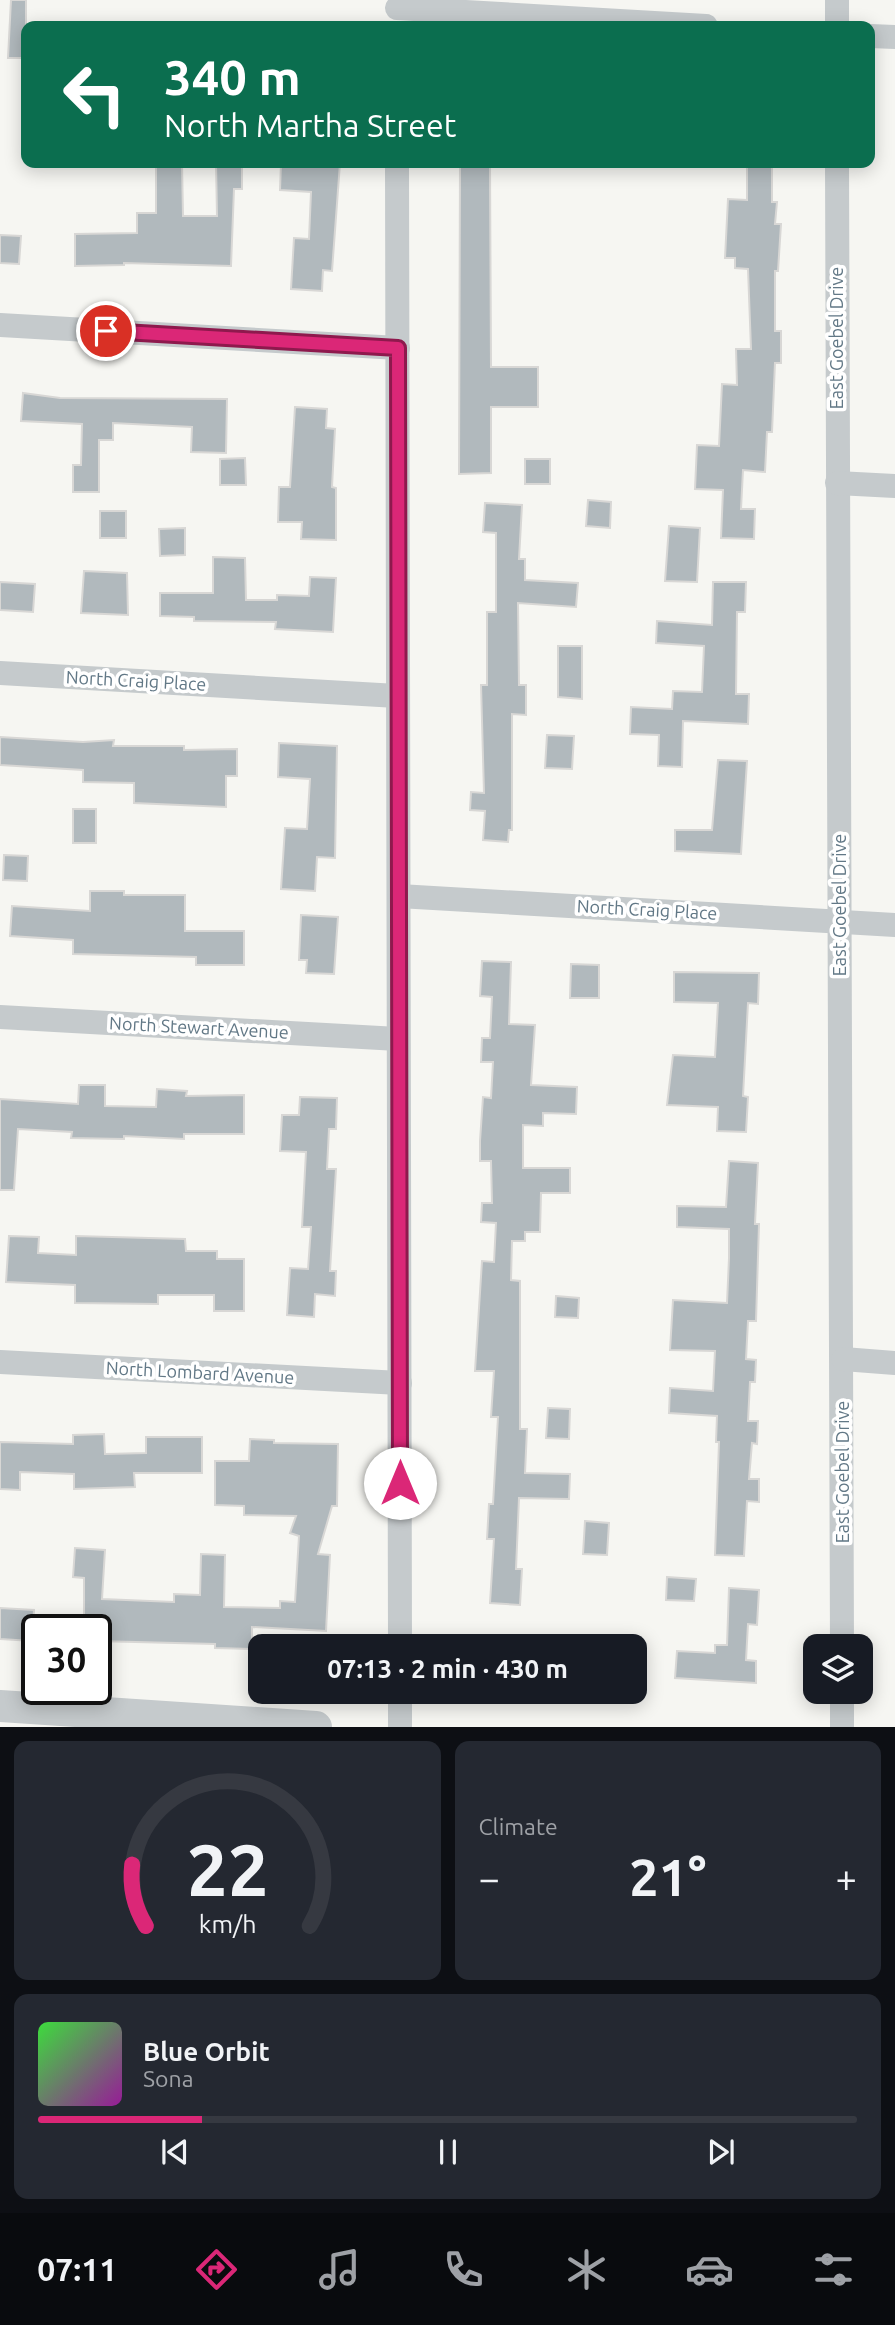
<!DOCTYPE html>
<meta charset="utf-8">
<style>
body{margin:0;font-family:Ubuntu,sans-serif;background:#242831;color:#f1f3f6;height:100vh;display:flex;flex-direction:column;font-size:26px;white-space:nowrap}
*{box-sizing:border-box;margin:0}
p{font-size:23px;color:#9ea1a6}
.icon{flex:none;width:38px;height:38px;fill:none;stroke:currentColor;stroke-width:2;stroke-linecap:round;stroke-linejoin:round}
.map{position:relative;height:1727px;overflow:hidden}
.drawer{display:flex;flex-direction:column;gap:14px;padding:14px;background:#0d0f14;flex:1}
.drawer>*{flex:none}
.banner{position:absolute;left:21px;top:21px;width:854px;height:147px;border-radius:14px;box-shadow:0 4px 18px #0003;background:#0b6e4f;color:#fff;overflow:hidden}
.controls{position:absolute;left:803px;top:1634px;display:grid;gap:14px}
.controls a{display:grid;place-items:center;width:70px;height:70px;border-radius:14px;background:#171b24;box-shadow:0 4px 18px #0003;font-size:35px}
.speed{position:absolute;left:21px;top:1614px;display:flex;gap:14px;font-size:35px;font-weight:700;text-align:center}
.speed>*{display:grid;place-content:center;width:91px;height:91px;border-radius:50%;background:#171b24;box-shadow:0 4px 18px #0003;line-height:1}
.speed .limit{border:4px solid #111;border-radius:10px;background:#fff;color:#111}
.pin{position:absolute;display:grid;place-items:center;width:60px;height:60px;color:#fff;margin:-30px;border:4px solid #fff;border-radius:50%;box-shadow:0 2px 7px #0007}
.me{position:absolute;width:77px;margin:-38px;rotate:0deg;stroke-linejoin:round;filter:drop-shadow(0 0 5px #0008)}
.turn{display:flex;align-items:center;gap:24px;height:147px;padding:0 28px;font-size:32px}
.turn .icon{width:91px;height:91px;stroke-width:2.5}
.turn b{display:block;font-size:49px;line-height:60px}
.big{font-size:52px;font-weight:600;line-height:1.1}
.drawer .widget{flex:1;display:flex;flex-direction:column;justify-content:center;gap:10px;min-width:0;padding:0 24px;border-radius:14px;background:#242831}
.drawer .dial{align-items:center;gap:0}
.dial svg{height:182px;overflow:visible;fill:none;stroke:#363941;stroke-width:7;stroke-linecap:round;text-anchor:middle}
.dial text{fill:#f1f3f6;stroke:none}
.song{display:flex;align-items:center;gap:21px}
.cover{width:84px;height:84px;border-radius:10px;background:linear-gradient(135deg,hsl(120 70% 55%),hsl(300 70% 35%))}
.played{height:7px;border-radius:4px;background:linear-gradient(90deg,#db2777 20%,#363941 20%)}
.keys{display:flex;justify-content:space-around;direction:ltr}
.heat{display:flex;justify-content:space-between;align-items:center;font-size:38px;direction:ltr}
.drawer .tiles{flex:1;display:grid;gap:14px;grid-template-columns:1fr 1fr}
.widget:last-child{grid-column:span 2}
.trip{position:absolute;left:248px;top:1634px;width:399px;height:70px;border-radius:14px;background:#171b24;box-shadow:0 4px 18px #0003;font-weight:600;line-height:70px;text-align:center}
.dock{display:flex;height:112px;justify-content:space-around;align-items:center;background:#090b0e;color:#9ea1a6}
.dock .icon{width:49px;height:49px}
.dock .selected{color:#db2777}
.dock b{font-size:32px;color:#f1f3f6}
.map>svg:first-child{display:block}
.building{fill:#b1b9bd;stroke:#d8d7d5;stroke-width:2}
.lines{fill:none;stroke-linecap:round;stroke-linejoin:round}
.minor{stroke:#c5cacc;stroke-width:24}
.tertiary{stroke:#c5cacc;stroke-width:32}
.route-casing{stroke:#8e194d;stroke-width:18}
.route{stroke:#db2777;stroke-width:12}
.labels{text-anchor:middle;stroke-width:7;stroke-linejoin:round;paint-order:stroke}
.street-label{font-size:18px;fill:#627886;stroke:#fff}
</style>
<div class="map">
<svg width="895" height="1727" viewBox="0 0 895 1727">
<rect width="100%" height="100%" fill="#f6f6f2"/>
<g class="building">
<polygon points="11,0 26,0 26,58 8,58"/>
<polygon points="156,163 182,163 183,216 217,216 216,163 242,163 242,189 234,189 231,266 124,263 124,265 75,266 75,234 137,233 137,213 156,213"/>
<polygon points="281,163 340,163 332,271 323,270 322,291 291,289 294,238 309,239 311,192 280,190"/>
<polygon points="460,163 490,163 491,367 538,367 538,407 491,407 491,473 459,474"/>
<polygon points="747,163 772,163 772,202 777,202 775,224 781,224 778,271 775,271 775,331 781,331 781,363 775,363 772,432 767,432 765,472 743,470 741,509 755,509 754,539 721,538 723,490 695,489 697,445 719,446 722,384 737,385 736,349 751,349 748,269 735,268 735,258 725,258 728,199 747,200"/>
<polygon points="0,235 21,236 19,264 0,263"/>
<polygon points="23,393 60,398 227,399 226,453 191,452 192,427 113,423 113,440 99,440 99,492 73,492 73,465 81,465 82,424 21,421"/>
<polygon points="295,407 327,409 326,428 335,429 332,487 336,488 336,540 301,539 302,522 278,522 279,487 290,487"/>
<polygon points="245,458 246,485 220,485 220,459"/>
<rect x="525" y="459" width="25" height="25"/>
<polygon points="588,500 611,502 610,528 586,526"/>
<polygon points="485,503 522,505 519,559 525,559 525,580 578,583 576,607 518,603 519,685 526,685 526,715 512,714 512,830 509,830 508,842 483,840 485,811 470,810 471,792 484,793 481,685 487,685 487,612 496,612 496,533 483,532"/>
<rect x="100" y="511" width="26" height="27"/>
<polygon points="669,526 700,528 697,582 665,581"/>
<polygon points="185,528 185,555 160,556 159,529"/>
<polygon points="213,557 245,558 246,600 277,600 277,595 309,596 310,577 336,578 333,632 275,629 276,622 194,621 194,617 160,616 160,593 213,593"/>
<polygon points="84,571 127,573 128,615 81,613"/>
<polygon points="0,582 35,584 33,612 0,610"/>
<polygon points="713,582 746,582 745,612 737,612 736,694 749,694 748,724 683,721 682,767 658,766 659,735 630,734 631,707 672,709 673,691 702,692 704,646 656,643 657,621 712,625"/>
<polygon points="558,646 582,646 582,699 558,697"/>
<polygon points="547,735 574,736 572,769 545,768"/>
<polygon points="0,737 83,742 114,740 113,746 184,746 184,750 237,749 237,776 226,776 226,807 134,803 134,783 83,782 83,770 0,765"/>
<polygon points="279,743 337,746 335,858 317,857 315,891 281,889 285,828 307,829 310,779 278,777"/>
<polygon points="718,760 747,761 741,854 675,851 675,830 712,830"/>
<rect x="73" y="809" width="23" height="34"/>
<polygon points="4,855 28,856 27,881 3,880"/>
<polygon points="90,891 124,891 124,895 185,895 185,931 244,931 244,965 196,965 196,957 73,954 73,940 10,936 12,906 90,911"/>
<polygon points="301,915 338,917 334,974 306,973 307,960 299,960"/>
<polygon points="482,961 511,962 509,1024 535,1025 531,1085 577,1087 576,1114 543,1113 543,1126 523,1125 523,1168 570,1168 570,1193 541,1193 540,1232 525,1232 525,1241 512,1241 511,1280 520,1281 520,1429 527,1429 525,1473 570,1474 569,1499 519,1498 516,1569 522,1569 520,1605 490,1603 494,1539 487,1539 489,1504 493,1504 498,1417 491,1417 494,1371 475,1371 482,1261 494,1262 496,1223 481,1222 482,1203 492,1203 491,1161 480,1161 480,1141 483,1097 491,1098 493,1062 481,1062 482,1038 490,1038 492,997 480,996"/>
<polygon points="571,964 599,965 599,998 570,998"/>
<polygon points="674,972 759,973 758,1004 748,1003 743,1096 748,1097 746,1132 717,1131 718,1107 667,1105 673,1055 715,1057 718,1003 674,1002"/>
<polygon points="79,1085 105,1085 105,1106 156,1107 157,1089 187,1091 186,1096 244,1095 244,1134 184,1134 184,1139 124,1136 124,1139 71,1138 72,1132 18,1129 14,1190 0,1190 0,1099 78,1104"/>
<polygon points="300,1097 337,1098 336,1129 329,1129 327,1169 336,1169 330,1271 336,1271 335,1296 315,1294 314,1317 287,1315 290,1268 308,1269 311,1227 302,1227 306,1152 280,1151 282,1115 299,1115"/>
<polygon points="729,1161 758,1163 755,1224 759,1224 756,1321 748,1321 746,1359 756,1360 755,1382 750,1382 748,1421 758,1421 757,1444 752,1443 749,1479 759,1479 759,1502 747,1501 744,1556 715,1555 719,1442 716,1442 717,1416 669,1413 670,1388 713,1391 715,1351 670,1350 673,1300 727,1303 729,1258 729,1229 677,1227 677,1206 726,1207"/>
<polygon points="9,1236 39,1237 38,1253 76,1255 76,1236 185,1239 186,1251 217,1251 217,1259 244,1259 244,1311 214,1311 214,1295 158,1295 158,1304 75,1303 75,1285 6,1282"/>
<polygon points="556,1296 579,1298 578,1318 555,1317"/>
<polygon points="548,1408 570,1409 569,1439 546,1438"/>
<polygon points="104,1434 105,1454 146,1453 146,1437 202,1437 202,1473 134,1473 135,1487 74,1489 74,1474 20,1472 20,1490 0,1489 0,1442 73,1444 73,1435"/>
<polygon points="250,1439 274,1440 274,1443 338,1444 337,1506 332,1506 318,1554 330,1555 326,1631 252,1627 252,1649 215,1648 215,1644 96,1641 96,1629 84,1629 84,1578 73,1577 75,1548 105,1550 102,1599 174,1602 174,1594 200,1595 201,1554 225,1555 224,1607 280,1608 280,1601 295,1602 299,1536 290,1533 296,1516 244,1515 244,1506 215,1505 215,1461 249,1461"/>
<polygon points="585,1521 609,1523 607,1555 583,1554"/>
<polygon points="667,1577 696,1579 694,1601 666,1600"/>
<polygon points="729,1588 759,1590 757,1625 748,1624 746,1660 756,1661 756,1683 675,1678 677,1651 715,1653 715,1645 727,1645"/>
<polygon points="0,1608 34,1610 32,1641 0,1639"/>
</g>
<g class="lines">
<g class="minor">
<polyline points="397,8 706,26"/>
<polyline points="837,26 837,0"/>
<polyline points="870,36 895,37"/>
<polyline points="397,163 400,1647"/>
<polyline points="837,163 842,1647"/>
<polyline points="0,325 398,348"/>
<polyline points="837,483 895,486"/>
<polyline points="0,673 397,696"/>
<polyline points="399,896 895,925"/>
<polyline points="0,1017 398,1039"/>
<polyline points="843,1359 895,1363"/>
<polyline points="0,1362 400,1383"/>
<polyline points="400,1692 400,1727"/>
<polyline points="842,1727 842,1692"/>
</g>
<polyline class="tertiary" points="0,1706 316,1727"/>
</g>
<g class="lines">
<g class="route-casing">
<polyline id="route" points="106,331 398,348 400,1483"/>
</g>
<use href="#route" class="route"/>
</g>
<g class="labels">
<g class="street-label">
<text transform="translate(837 338) rotate(-90)" y="6">East Goebel Drive</text>
<text transform="translate(136 681) rotate(3)" y="6">North Craig Place</text>
<text transform="translate(840 905) rotate(-90)" y="6">East Goebel Drive</text>
<text transform="translate(647 910) rotate(3)" y="6">North Craig Place</text>
<text transform="translate(199 1028) rotate(3)" y="6">North Stewart Avenue</text>
<text transform="translate(200 1373) rotate(3)" y="6">North Lombard Avenue</text>
<text transform="translate(843 1472) rotate(-90)" y="6">East Goebel Drive</text>
</g>
</g>
</svg>
<div class="controls">
<a><svg class="icon" aria-label="layers" viewBox="0 0 24 24"><path d="M12 4l9 5-9 5-9-5zM3 14l9 5 9-5"/></svg></a>
</div>
<div class="speed"><div class="limit">30</div></div>
<div class="pin" style="left:106px;top:331px;background:#d93025"><svg class="icon" aria-label="arrive" viewBox="0 0 24 24"><path d="M6 21V4h12l-3 4 3 4H6"/></svg></div>
<svg class="me" style="left:400px;top:1483px" viewBox="-20 -20 40 40"><circle r="19" fill="#fff"/><path d="M0-13L10 11 0 6-10 11z" fill="#db2777"/></svg>
<div class="trip">07:13 · 2 min · 430 m</div>
<div class="banner">
<div class="turn"><svg class="icon" aria-label="left" viewBox="0 0 24 24"><path d="M17 20v-9H6M10 6l-5 5 5 5"/></svg><div><b>340 m</b>North Martha Street</div></div>
</div>
</div>
<section class="drawer">
<div class="tiles">
<div class="widget dial"><svg viewBox="0 0 100 80">
<path d="M14 69A42 42 0 1 1 86 69"/>
<path d="M14 69A42 42 0 0 1 8 42" stroke="#db2777"/>
<text x="50" y="56" font-size="32" font-weight="700">22</text>
<text x="50" y="72" font-size="11">km/h</text>
</svg></div>
<div class="widget"><p>Climate</p>
<div class="heat"><a>−</a><b class="big">21°</b><a>+</a></div>
</div>
<div class="widget">
<div class="song"><i class="cover"></i><div><b>Blue Orbit</b><p>Sona</p></div></div>
<div class="played"></div>
<div class="keys"><svg class="icon" aria-label="previous" viewBox="0 0 24 24"><path d="M18 5L8 12l10 7zM5 5v14"/></svg><svg class="icon" aria-label="pause" viewBox="0 0 24 24"><path d="M8 5v14M16 5v14"/></svg><svg class="icon" aria-label="next" viewBox="0 0 24 24"><path d="M6 5l10 7-10 7zM19 5v14"/></svg></div>
</div>
</div>
</section>
<nav class="dock">
<b>07:11</b>
<svg class="icon selected" aria-label="directions" viewBox="0 0 24 24"><path d="M12 3l9 9-9 9-9-9zM9 14v-3h6M13 9l2 2-2 2"/></svg>
<svg class="icon" aria-label="music" viewBox="0 0 24 24"><path d="M9 18V5l10-2v13"/><circle cx="6" cy="18" r="3"/><circle cx="16" cy="16" r="3"/></svg>
<svg class="icon" aria-label="phone" viewBox="0 0 24 24"><path d="M5 4h4l2 5-3 2q2 4 5 5l2-3 5 2v4C11 20 4 13 5 4z"/></svg>
<svg class="icon" aria-label="climate" viewBox="0 0 24 24"><path d="M12 3v18M4 7l16 10M4 17L20 7"/></svg>
<svg class="icon" aria-label="car" viewBox="0 0 24 24"><path d="M5 17H2v-5l4-1 3-4h7l3 4 3 1v5h-3M9 17h6M6 11h13"/><circle cx="7" cy="17" r="2"/><circle cx="17" cy="17" r="2"/></svg>
<svg class="icon" aria-label="filters" viewBox="0 0 24 24"><path d="M4 7h16M4 17h16"/><circle cx="9" cy="7" r="2"/><circle cx="15" cy="17" r="2"/></svg>
</nav>
